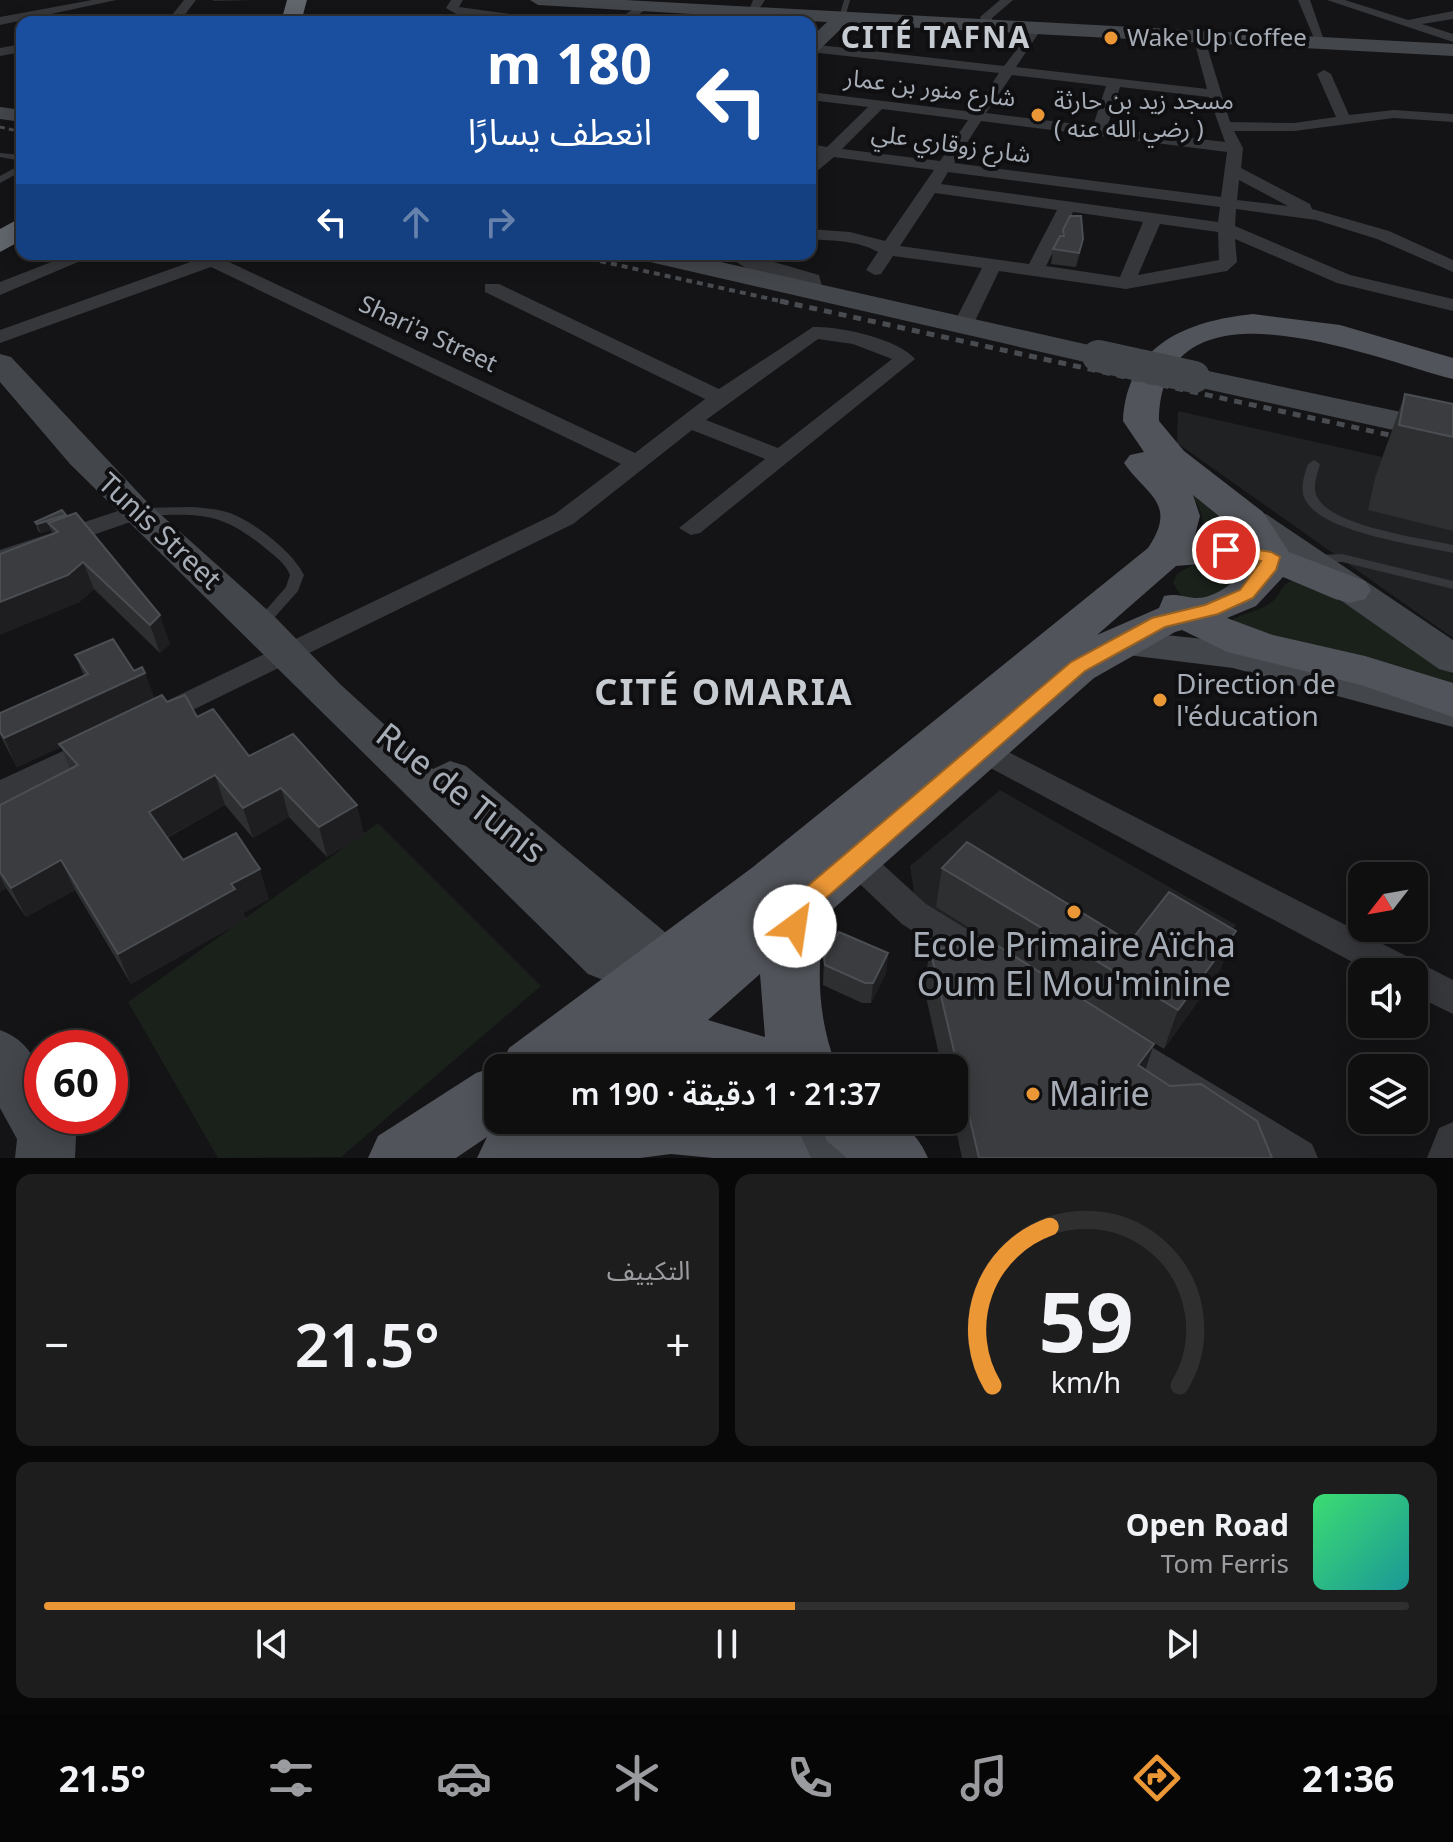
<!DOCTYPE html>
<html lang="ar">
<meta charset="utf-8">
<style>
body{margin:0;font-family:"Noto Sans","Noto Sans Arabic",sans-serif;background:#1d1d1e;color:#f1f3f6;direction:rtl;height:100vh;display:flex;flex-direction:column;font-size:30px;white-space:nowrap}
*{box-sizing:border-box;margin:0}
p{font-size:26px;color:#9b9c9f}
.icon{flex:none;width:44px;height:44px;fill:none;stroke:currentColor;stroke-width:2;stroke-linecap:round;stroke-linejoin:round}
.map{position:relative;height:1158px;overflow:hidden;direction:ltr}
.side{display:flex;flex-direction:column;gap:16px;padding:16px;background:#080809;flex:1}
.side>*{flex:none}
.top-card{position:absolute;left:16px;top:16px;width:800px;height:244px;border-radius:16px;box-shadow:0 4px 20px #0003,0 0 0 2px #2f2f30;direction:rtl;background:#1a4fa0;color:#fff;overflow:hidden}
.needle{width:52px;rotate:239deg}
.tools{position:absolute;left:1348px;top:862px;display:grid;gap:16px}
.tools a{display:grid;place-items:center;width:80px;height:80px;border-radius:16px;background:#0f0f10;box-shadow:0 4px 20px #0003,0 0 0 2px #2f2f30;font-size:40px}
.speed{position:absolute;left:24px;top:1030px;display:flex;gap:16px;font-size:40px;font-weight:700;text-align:center}
.speed>*{display:grid;place-content:center;width:104px;height:104px;border-radius:50%;background:#0f0f10;box-shadow:0 4px 20px #0003,0 0 0 2px #2f2f30;line-height:1}
.speed .limit{border:12px solid #d22;background:#fff;color:#111}
.pin{position:absolute;display:grid;place-items:center;width:68px;height:68px;color:#fff;margin:-34px;border:4px solid #fff;border-radius:50%;box-shadow:0 2px 8px #0007}
.me{position:absolute;width:88px;margin:-44px;rotate:31deg;stroke-linejoin:round;filter:drop-shadow(0 0 6px #0008)}
.turn{display:flex;align-items:center;gap:28px;height:168px;padding:0 32px;font-size:36px}
.turn .icon{width:104px;height:104px;stroke-width:2.5}
.turn b{display:block;font-size:56px;line-height:68px}
.lanes{display:flex;align-items:center;height:76px;padding:0 32px;background:#0003;justify-content:center;gap:40px;direction:ltr}
.lanes .off{opacity:.35}
.big{font-size:60px;font-weight:600;line-height:1.1}
.side .tile{flex:1;display:flex;flex-direction:column;justify-content:center;gap:12px;min-width:0;padding:0 28px;border-radius:16px;background:#1d1d1e}
.side .dial{align-items:center;gap:0}
.dial svg{height:208px;overflow:visible;fill:none;stroke:#2f2f30;stroke-width:7;stroke-linecap:round;text-anchor:middle}
.dial text{fill:#f1f3f6;stroke:none}
.song{display:flex;align-items:center;gap:24px}
.cover{width:96px;height:96px;border-radius:12px;background:linear-gradient(135deg,hsl(140 70% 55%),hsl(180 70% 35%))}
.played{height:8px;border-radius:4px;background:linear-gradient(90deg,#ec9736 55%,#2f2f30 55%)}
.keys{display:flex;justify-content:space-around;direction:ltr}
.heat{display:flex;justify-content:space-between;align-items:center;font-size:44px;direction:ltr}
.side .tiles{flex:1;display:grid;gap:16px;grid-template-columns:1fr 1fr}
.tile:last-child{grid-column:span 2}
.trip{position:absolute;left:484px;top:1054px;width:484px;height:80px;border-radius:16px;background:#0f0f10;box-shadow:0 4px 20px #0003,0 0 0 2px #2f2f30;font-weight:600;line-height:80px;text-align:center;direction:rtl}
.tab-bar{display:flex;height:128px;justify-content:space-around;align-items:center;background:#060606;color:#9b9c9f}
.tab-bar .icon{width:56px;height:56px}
.tab-bar .current{color:#ec9736}
.tab-bar b{font-size:36px;color:#f1f3f6}
.map>svg:first-child{display:block}
.built{fill:#202123}
.green{fill:#1a211b}
.lines{fill:none;stroke-linecap:round;stroke-linejoin:round}
.lane{fill:#35373b;fill-rule:evenodd}
.street{fill:#35373b;fill-rule:evenodd}
.secondary{fill:#43464b;fill-rule:evenodd}
.primary{fill:#51545a;fill-rule:evenodd}
.highway{fill:#61656c;fill-rule:evenodd}
.rail-far2{stroke:#484b50;stroke-width:3;stroke-dasharray:5 4;stroke-linecap:butt}
.rail-far1{stroke:#484b50;stroke-width:4;stroke-dasharray:6 5;stroke-linecap:butt}
.rail{stroke:#484b50;stroke-width:5;stroke-dasharray:8 7;stroke-linecap:butt}
.secondary-bridge{stroke:#43464b;stroke-width:32}
.wall{fill:#2d2f31}
.shaded-wall{fill:#1e1e20}
.building{fill:#3a3c3f;stroke:#4b4e52;stroke-width:2}
.route{fill:#ec9736;stroke:#996223;stroke-width:2}
.poi-dot{fill:#ec9736;stroke:#0f0f11;stroke-width:3}
.labels{text-anchor:middle;stroke-width:8;stroke-linejoin:round;paint-order:stroke}
.far-poi-label{font-size:24px;fill:#a6adb6;stroke:#0f0f11;text-anchor:start}
.far-street-label{font-size:24px;fill:#a6adb6;stroke:#0f0f11}
.street-label{font-size:28px;fill:#a6adb6;stroke:#0f0f11}
.poi-label{font-size:28px;fill:#a6adb6;stroke:#0f0f11;text-anchor:start}
.far-district-label{font-size:30px;font-weight:bold;letter-spacing:2px;fill:#c7cbd2;stroke:#0f0f11}
.near-street-label{font-size:34px;fill:#a6adb6;stroke:#0f0f11}
.near-poi-label{font-size:34px;fill:#a6adb6;stroke:#0f0f11}
.district-label{font-size:36px;font-weight:bold;letter-spacing:2px;fill:#c7cbd2;stroke:#0f0f11}
</style>
<div class="map">
<svg width="1453" height="1158" viewBox="0 0 1453 1158">
<rect width="100%" height="100%" fill="#141416"/>
<g class="built">
<polygon points="1178,411 1453,473 1453,638 1177,443"/>
<polygon points="1000,790 1236,925 1154,1046 915,899 910,866"/>
</g>
<g class="green">
<path d="M1172,475L1252,542H1208L1202,533C1207,507 1189,492 1172,475Z"/>
<polygon points="1201,560 1246,566 1255,573 1226,600 1184,600 1173,583 1177,574"/>
<path d="M1296,580L1316,584L1453,675V701L1233,627V619C1245,613 1264,610 1274,600C1283,592 1280,583 1296,580Z"/>
<polygon points="378,823 541,986 341,1157 218,1158 128,1002"/>
</g>
<g class="lines">
<g class="lane">
<polygon points="844,0 850,0 845,18 842,20 839,18"/>
<polygon points="0,153 22,155 22,161 0,157"/>
<polygon points="22,164 22,171 0,183 0,176"/>
<path d="M1314,460L1320,464C1317,475 1311,490 1319,500C1337,527 1421,538 1453,545V553C1418,545 1324,533 1306,501C1299,490 1304,476 1308,464Z"/>
<path d="M192,507C205,508 218,509 230,513C254,522 293,552 304,575L298,591L265,628H255L253,625L286,587L290,575C285,563 275,556 265,548C219,510 197,514 141,516L134,512L141,508Z"/>
<polygon points="1342,554 1453,581 1453,589 1342,562 1316,563 1309,559 1316,555"/>
</g>
<g class="street">
<polygon points="92,0 116,0 0,25 0,17"/>
<polygon points="184,0 196,0 180,21 149,22 172,15"/>
<polygon points="451,0 463,0 459,7 569,22 531,22 456,14 446,8"/>
<polygon points="753,0 765,0 755,15 747,15"/>
<polygon points="1000,0 1013,0 992,18 992,29 984,29 980,17"/>
<polygon points="1298,0 1310,0 1326,46 1316,43"/>
<polygon points="1327,0 1345,0 1408,20 1453,11 1453,19 1422,24 1453,34 1453,42"/>
<polygon points="641,4 651,6 628,22 614,22"/>
<path d="M1036,24L1042,28L1016,67L1207,89L1193,36L1203,33L1230,122L1294,123L1336,117L1317,74L1324,70L1331,74L1349,115L1394,110L1453,114V122L1394,118L1294,131H1234L1243,148L1241,168L1310,204L1312,209L1389,231L1453,260V272L1377,239L1316,220L1236,209L1235,226L1350,275L1453,299V311L1337,283L1235,239L1237,262L1227,271L1126,289L999,271L973,325L963,331L953,325L982,268L893,256L881,274L875,275L866,270L878,252C857,240 834,241 810,239V229L850,232L885,241L934,170L834,157L810,177V163L819,155L810,154V144L827,147L868,107L810,100V92L973,112L999,73L810,52V44L1004,66ZM1012,75L1106,86L1093,126L986,113ZM1120,87L1209,97L1225,142L1107,128ZM882,109L968,120L940,161L842,149ZM981,121L1227,152L1221,197L954,163ZM948,172L1220,207L1218,222L941,184ZM1239,180L1288,206L1237,200ZM935,193L1057,210L1029,264L900,246ZM1073,212L1143,222L1120,277L1046,266ZM1160,224L1218,232L1219,260L1138,275Z"/>
<polygon points="22,44 22,52 0,56 0,48"/>
<polygon points="72,254 97,254 0,295 0,282"/>
<path d="M189,254H228L227,261L635,453L705,399L485,292V284H499L719,389L813,327C839,326 899,339 915,359L700,533L691,535L679,528L765,459L692,430L573,524L158,727L148,724L143,717L148,710L555,514L621,464L211,267L0,343V330L196,260ZM818,339L853,344L892,359L778,448L706,420Z"/>
<path d="M724,254C755,254 788,267 819,275L823,291L821,295H807L803,283L749,270Z"/>
<polygon points="136,505 148,512 145,517 0,567 0,550"/>
<polygon points="98,735 109,738 113,746 109,754 0,805 0,780"/>
<polygon points="983,739 1453,980 1453,1014 1414,995 1414,972 1371,972 972,758 968,750 972,742"/>
<polygon points="856,847 868,851 926,904 1009,955 1014,966 1009,977 996,981 983,977 902,924 844,869 840,860 844,851"/>
<polygon points="1117,1026 1312,1144 1318,1158 1263,1158 1104,1055 1098,1043 1104,1031"/>
<polygon points="1453,1122 1453,1158 1427,1158 1439,1128"/>
</g>
<g class="secondary">
<polygon points="530,0 625,0 1453,44 1453,56 846,24 817,52 810,54 810,38 827,22 538,5"/>
<polygon points="0,107 22,110 22,122 0,119"/>
<polygon points="637,254 685,254 1098,347 1109,350 1113,356 1109,362 1098,365 650,262"/>
<polygon points="0,354 11,357 149,504 274,616 340,684 433,769 450,761 466,766 684,948 696,979 687,1004 668,1011 649,1004 642,988 643,974 630,963 624,974 606,981 588,974 70,464 0,382"/>
<polygon points="1194,368 1453,423 1453,443 1183,384 1179,377 1183,370"/>
<polygon points="1253,511 1266,514 1453,640 1453,673 1439,669 1240,530 1235,522 1240,514"/>
<polygon points="1117,630 1233,642 1453,697 1453,727 1233,668 1103,652 1097,643 1103,634"/>
<path d="M0,1030C40,1045 42,1078 42,1116L68,1117L76,1136L75,1158H15L17,1139L0,1108Z"/>
<path d="M773,1120C820,1120 856,1108 878,1158H804L782,1139Z"/>
</g>
<g class="primary">
<path d="M1253,314L1340,325L1453,358V379C1375,360 1161,267 1159,421L1184,451L1263,512L1289,552L1365,581L1371,590L1365,599L1350,603L1335,599L1283,577L1256,606L1227,618L1273,635L1365,656L1453,683V717L1361,685L1227,652L1182,630L1175,632L1094,678L824,917C817,971 817,1017 837,1068H684L662,1060L654,1068H498V1120H776L801,1136L811,1158H713L671,1154L640,1158H477L487,1137L456,1158H368L378,1136L476,1073L501,1065L509,1048L753,867L1148,548C1178,503 1147,496 1124,463L1130,455L1144,452L1123,421C1127,344 1187,321 1253,314ZM1193,495L1235,529L1244,542L1194,539L1200,516ZM1212,563L1246,567C1238,581 1214,599 1196,598C1183,597 1178,593 1164,596L1159,608L1097,635L1176,566ZM760,974L765,1037L708,1020Z"/>
<path d="M818,1120C868,1120 905,1105 928,1158H847L827,1141Z"/>
</g>
<g class="highway">
<polygon points="287,0 307,0 301,22 281,22"/>
<polygon points="22,217 22,240 0,252 0,229"/>
</g>
<polyline class="rail-far2" points="0,127 22,132"/>
<g class="rail-far1">
<polyline points="18,131 22,132"/>
<polyline points="568,254 789,303"/>
</g>
<polyline class="rail" points="780,301 1453,449"/>
<polyline class="secondary-bridge" points="1098,356 1194,377"/>
</g>
<g class="wall">
<polygon points="213,0 254,0 213,1"/>
<polygon points="1063,230 1080,254 1076,267 1051,264 1053,249 1062,236"/>
<polygon points="1405,394 1453,404 1453,531 1368,510 1375,478"/>
<polygon points="67,516 170,644 160,653 94,589 78,603 51,530 41,533 38,531 35,522"/>
<polygon points="75,655 155,698 167,702 197,717 249,756 364,834 327,857 289,817 253,838 225,805 167,838 183,860 269,899 243,913 246,919 131,984 75,890 26,917 6,888 0,892 0,805 70,769 61,747 17,767 0,735 0,713 84,676"/>
<polygon points="942,868 1130,942 1221,969 1164,1049 936,907"/>
<polygon points="930,949 1154,1044 1145,1070 1272,1158 962,1158 954,1120 954,1068 942,1068 924,988"/>
<polygon points="888,953 886,973 871,1003 862,1003 823,985 824,958"/>
</g>
<g class="shaded-wall">
<polygon points="1083,239 1080,254 1076,267 1079,253"/>
<polygon points="66,515 70,524 48,523 51,530 41,533 37,524"/>
<polygon points="83,562 94,589 78,603 0,635 0,602"/>
<polygon points="160,615 170,644 160,653 150,625"/>
<polygon points="145,673 156,701 59,744 61,747 17,767 4,738"/>
<polygon points="215,775 225,805 160,841 149,812"/>
<polygon points="281,788 289,817 253,838 243,808"/>
<polygon points="357,805 364,834 327,857 319,827"/>
<polygon points="61,860 75,890 26,917 11,888"/>
<polygon points="260,869 269,899 243,913 246,919 131,984 118,954 231,884"/>
<polygon points="0,876 6,888 0,892"/>
<polygon points="1236,931 1221,969 1164,1049 1178,1010"/>
<polygon points="888,953 886,973 871,1003 873,983"/>
<polygon points="1154,1044 1141,1082 1138,1065"/>
</g>
<g class="building">
<polygon points="1070,216 1081,216 1083,239 1079,253 1053,249 1060,236 1064,236 1063,230"/>
<polygon points="1405,394 1453,404 1453,437 1399,425"/>
<polygon points="62,510 66,515 37,524 35,522"/>
<polygon points="76,513 160,615 150,625 83,562 68,575 0,602 0,554 58,532 48,523"/>
<polygon points="113,639 134,671 142,667 145,673 4,738 0,732 0,713 88,674 75,655"/>
<polygon points="162,695 167,702 185,695 197,717 213,709 249,756 293,734 357,805 319,827 281,788 243,808 215,775 149,812 183,860 236,833 260,869 231,884 235,889 118,954 61,860 11,888 0,872 0,805 78,765 59,744"/>
<polygon points="967,842 1130,942 1169,892 1236,931 1178,1010 942,868"/>
<polygon points="839,932 888,953 873,983 865,983 825,965 824,958"/>
<polygon points="995,944 1154,1044 1138,1065 1170,1086 1201,1084 1257,1121 1272,1158 979,1158 930,949"/>
</g>
<polygon class="route" points="1226,545 1271,552 1280,557 1276,570 1253,598 1218,614 1165,627 1085,671 810,912 804,933 795,936 787,933 783,926 790,901 1071,662 1152,618 1205,605 1240,590 1261,561 1220,554 1217,550"/>
<g class="poi-dot">
<circle cx="1111" cy="38" r="8"/>
<circle cx="1038" cy="115" r="8"/>
<circle cx="1160" cy="700" r="8"/>
<circle cx="1074" cy="912" r="8"/>
<circle cx="1033" cy="1094" r="8"/>
</g>
<g class="labels">
<g class="far-poi-label">
<text x="1127" y="46">Wake Up Coffee</text>
<text x="1054" y="109">مسجد زيد بن حارثة<tspan x="1054" dy="28">( رضي الله عنه )</tspan></text>
</g>
<g class="far-street-label">
<text transform="translate(930 88) rotate(7)" y="8">شارع منور بن عمار</text>
<text transform="translate(951 144) rotate(8)" y="8">شارع زوقاري علي</text>
<text transform="translate(428 334) rotate(25)" y="8">Shari'a Street</text>
</g>
<g class="street-label">
<text transform="translate(160 531) rotate(43)" y="10">Tunis Street</text>
</g>
<g class="poi-label">
<text x="1176" y="694">Direction de<tspan x="1176" dy="32">l'éducation</tspan></text>
</g>
<g class="far-district-label">
<text x="936" y="48">CITÉ TAFNA</text>
</g>
<g class="near-street-label">
<text transform="translate(461 793) rotate(38)" y="12">Rue de Tunis</text>
</g>
<g class="near-poi-label">
<text x="1074" y="957">Ecole Primaire Aïcha<tspan x="1074" dy="39">Oum El Mou'minine</tspan></text>
<text x="1049" y="1106" text-anchor="start">Mairie</text>
</g>
<g class="district-label">
<text x="724" y="705">CITÉ OMARIA</text>
</g>
</g>
</svg>
<div class="tools">
<a><svg class="needle" viewBox="-14 -14 28 28"><path d="M0-13l5 13h-10z" fill="#e53935"/><path d="M0 13l5-13h-10z" fill="#9b9c9f"/></svg></a>
<a><svg class="icon" aria-label="sound" viewBox="0 0 24 24"><path d="M4 9h4l5-4v14l-5-4H4zM17 9q2 3 0 6"/></svg></a>
<a><svg class="icon" aria-label="layers" viewBox="0 0 24 24"><path d="M12 4l9 5-9 5-9-5zM3 14l9 5 9-5"/></svg></a>
</div>
<div class="speed"><div class="limit">60</div></div>
<div class="pin" style="left:1226px;top:550px;background:#d93025"><svg class="icon" aria-label="arrive" viewBox="0 0 24 24"><path d="M6 21V4h12l-3 4 3 4H6"/></svg></div>
<svg class="me" style="left:795px;top:926px" viewBox="-20 -20 40 40"><circle r="19" fill="#fff"/><path d="M0-13L10 11 0 6-10 11z" fill="#ec9736"/></svg>
<div class="trip">21:37 · 1 دقيقة · 190 m</div>
<div class="top-card">
<div class="turn"><svg class="icon" aria-label="left" viewBox="0 0 24 24"><path d="M17 20v-9H6M10 6l-5 5 5 5"/></svg><div><b>180 m</b>انعطف يسارًا</div></div>
<div class="lanes"><svg class="icon" aria-label="left" viewBox="0 0 24 24"><path d="M17 20v-9H6M10 6l-5 5 5 5"/></svg><svg class="icon off" aria-label="ahead" viewBox="0 0 24 24"><path d="M12 20V5M6 11l6-6 6 6"/></svg><svg class="icon off" aria-label="right" viewBox="0 0 24 24"><path d="M7 20v-9h11M14 6l5 5-5 5"/></svg></div>
</div>
</div>
<section class="side">
<div class="tiles">
<div class="tile dial"><svg viewBox="0 0 100 80">
<path d="M14 69A42 42 0 1 1 86 69"/>
<path d="M14 69A42 42 0 0 1 36 8" stroke="#ec9736"/>
<text x="50" y="56" font-size="32" font-weight="700">59</text>
<text x="50" y="72" font-size="11">km/h</text>
</svg></div>
<div class="tile"><p>التكييف</p>
<div class="heat"><a>−</a><b class="big">21.5°</b><a>+</a></div>
</div>
<div class="tile">
<div class="song"><i class="cover"></i><div><b>Open Road</b><p>Tom Ferris</p></div></div>
<div class="played"></div>
<div class="keys"><svg class="icon" aria-label="previous" viewBox="0 0 24 24"><path d="M18 5L8 12l10 7zM5 5v14"/></svg><svg class="icon" aria-label="pause" viewBox="0 0 24 24"><path d="M8 5v14M16 5v14"/></svg><svg class="icon" aria-label="next" viewBox="0 0 24 24"><path d="M6 5l10 7-10 7zM19 5v14"/></svg></div>
</div>
</div>
</section>
<nav class="tab-bar">
<b>21:36</b>
<svg class="icon current" aria-label="directions" viewBox="0 0 24 24"><path d="M12 3l9 9-9 9-9-9zM9 14v-3h6M13 9l2 2-2 2"/></svg>
<svg class="icon" aria-label="music" viewBox="0 0 24 24"><path d="M9 18V5l10-2v13"/><circle cx="6" cy="18" r="3"/><circle cx="16" cy="16" r="3"/></svg>
<svg class="icon" aria-label="phone" viewBox="0 0 24 24"><path d="M5 4h4l2 5-3 2q2 4 5 5l2-3 5 2v4C11 20 4 13 5 4z"/></svg>
<svg class="icon" aria-label="climate" viewBox="0 0 24 24"><path d="M12 3v18M4 7l16 10M4 17L20 7"/></svg>
<svg class="icon" aria-label="car" viewBox="0 0 24 24"><path d="M5 17H2v-5l4-1 3-4h7l3 4 3 1v5h-3M9 17h6M6 11h13"/><circle cx="7" cy="17" r="2"/><circle cx="17" cy="17" r="2"/></svg>
<svg class="icon" aria-label="filters" viewBox="0 0 24 24"><path d="M4 7h16M4 17h16"/><circle cx="9" cy="7" r="2"/><circle cx="15" cy="17" r="2"/></svg>
<b>21.5°</b>
</nav>
